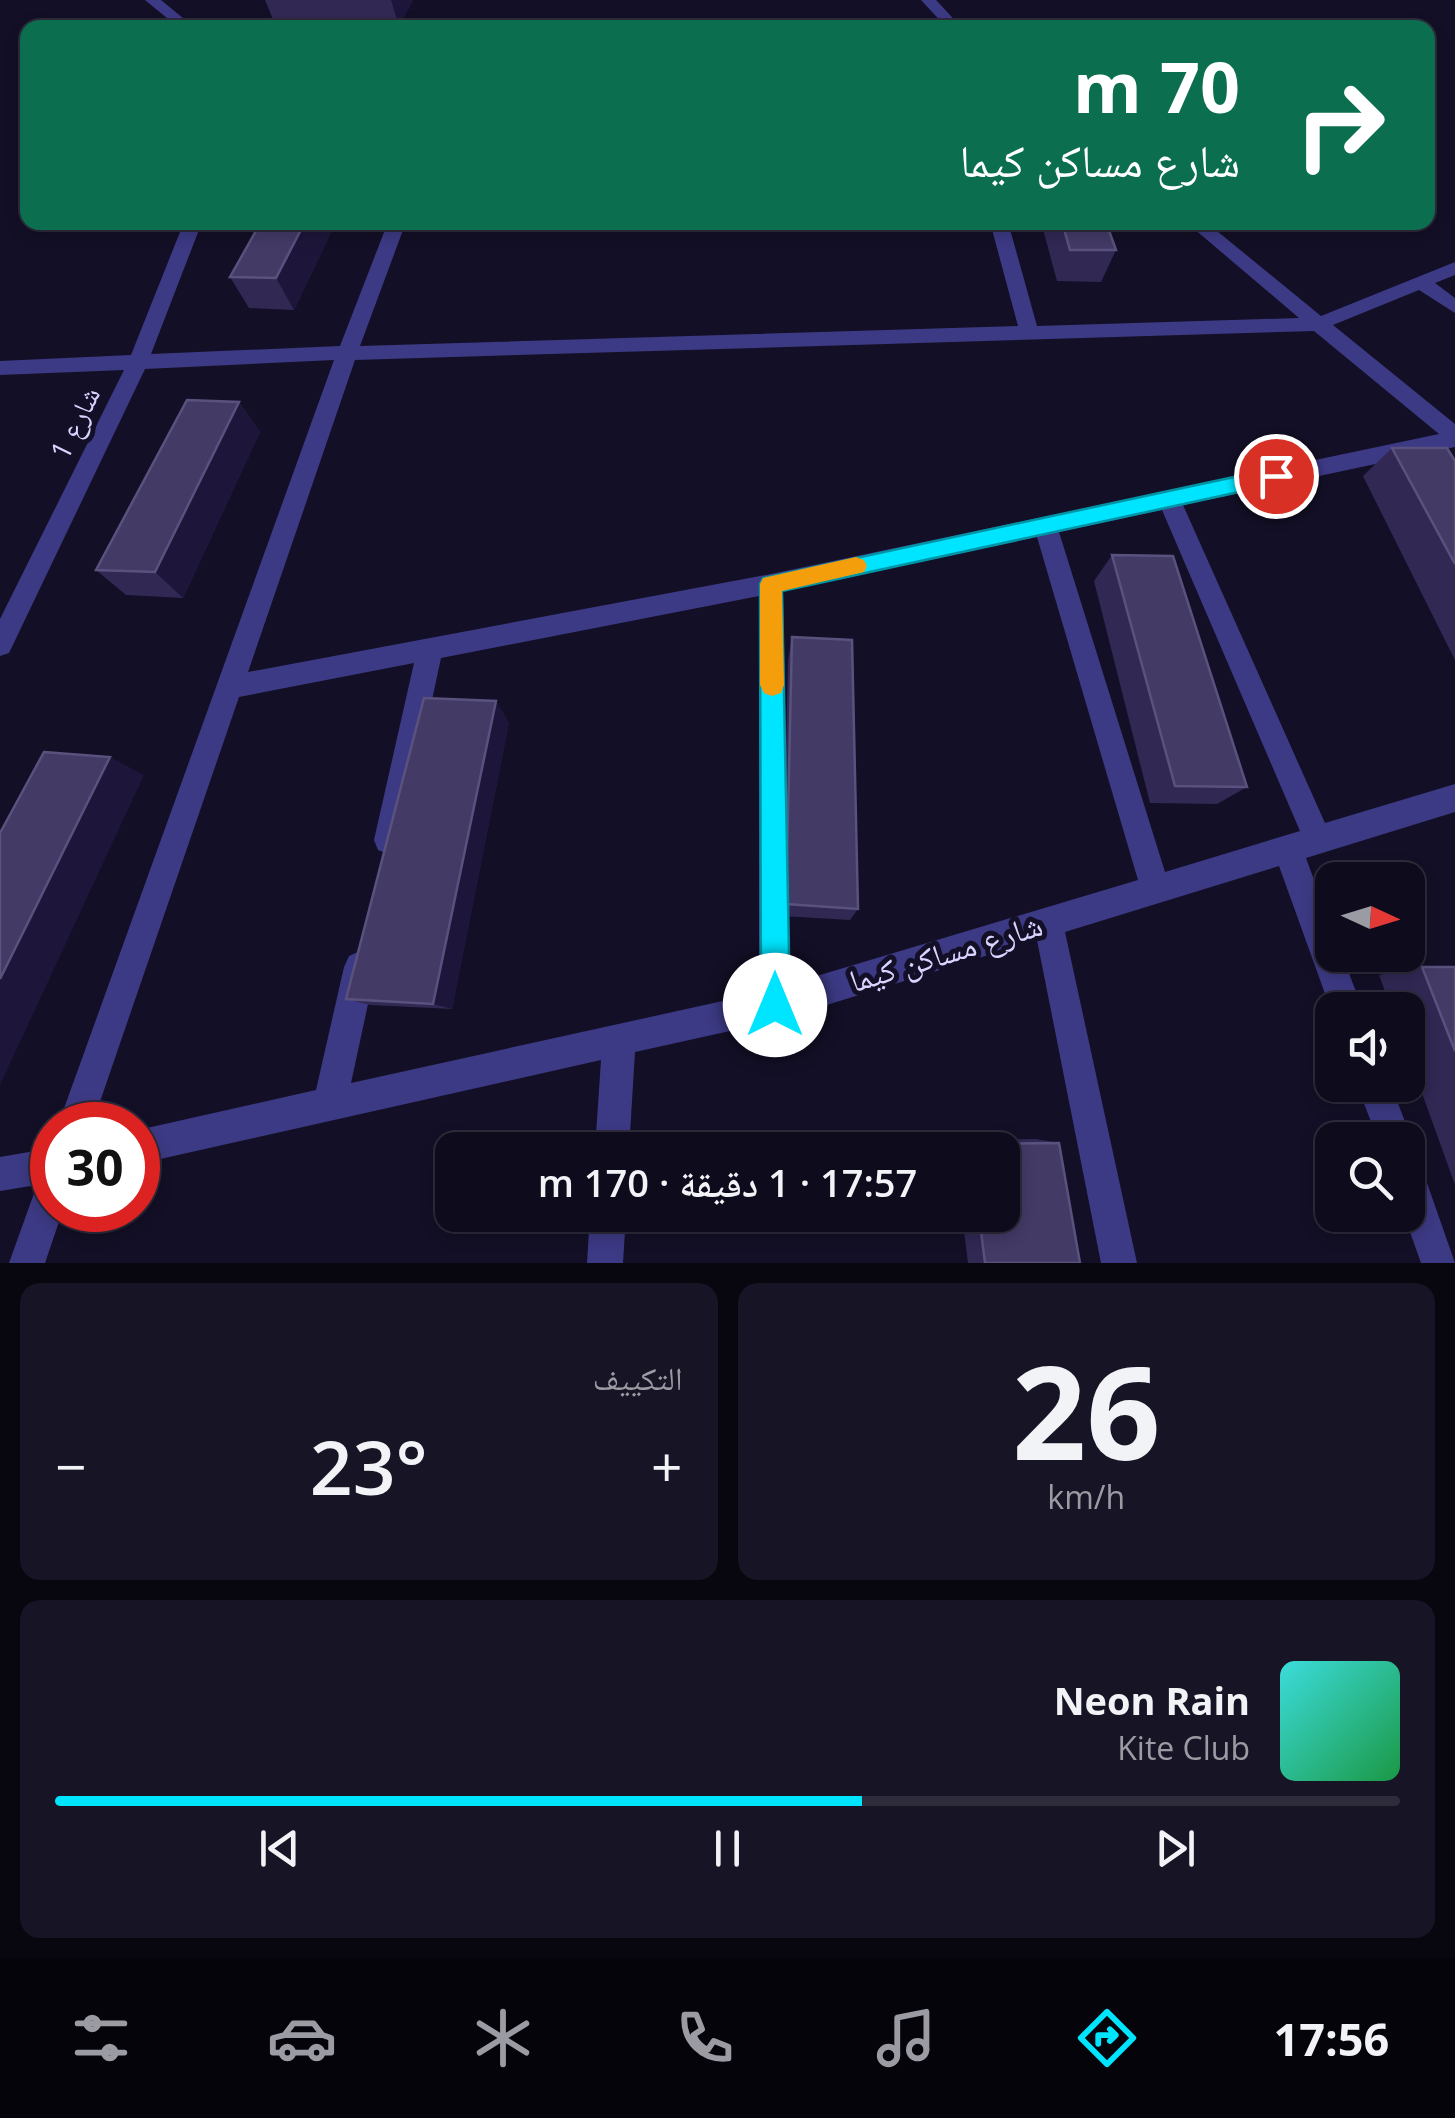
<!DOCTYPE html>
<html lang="ar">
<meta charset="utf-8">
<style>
body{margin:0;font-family:"Open Sans","Noto Naskh Arabic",sans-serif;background:#171425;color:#f1f3f6;direction:rtl;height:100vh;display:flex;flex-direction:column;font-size:38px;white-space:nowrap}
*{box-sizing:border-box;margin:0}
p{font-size:32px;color:#9b9ba3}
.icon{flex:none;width:55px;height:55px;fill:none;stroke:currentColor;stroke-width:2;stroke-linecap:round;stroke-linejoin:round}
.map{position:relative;height:1263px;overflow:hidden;direction:ltr}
.panel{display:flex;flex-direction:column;gap:20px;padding:20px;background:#08060f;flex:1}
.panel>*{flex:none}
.guide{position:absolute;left:20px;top:20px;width:1415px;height:210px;border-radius:20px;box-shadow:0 5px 15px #0003,0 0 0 2px #2e2b3b;direction:rtl;background:#0b6e4f;color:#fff;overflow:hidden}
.needle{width:65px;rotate:94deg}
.fabs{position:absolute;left:1315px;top:862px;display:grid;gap:20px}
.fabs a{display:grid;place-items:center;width:110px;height:110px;border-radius:20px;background:#0e0b1c;box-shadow:0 5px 15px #0003,0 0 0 2px #2e2b3b;font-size:50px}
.speed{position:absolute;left:30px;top:1102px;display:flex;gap:20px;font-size:50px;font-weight:700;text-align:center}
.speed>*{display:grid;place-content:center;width:130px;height:130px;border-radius:50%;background:#0e0b1c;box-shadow:0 5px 15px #0003,0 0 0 2px #2e2b3b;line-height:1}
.speed .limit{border:15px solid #d22;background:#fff;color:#111}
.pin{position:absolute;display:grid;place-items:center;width:85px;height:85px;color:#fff;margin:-42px;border:5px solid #fff;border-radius:50%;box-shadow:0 2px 10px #0007}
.me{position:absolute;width:110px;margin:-55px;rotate:0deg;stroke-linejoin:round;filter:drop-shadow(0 0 8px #0008)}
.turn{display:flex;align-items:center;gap:35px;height:210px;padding:0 30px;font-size:45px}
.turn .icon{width:130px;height:130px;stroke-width:2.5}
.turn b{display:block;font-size:70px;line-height:85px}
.big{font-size:75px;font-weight:600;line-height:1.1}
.panel .widget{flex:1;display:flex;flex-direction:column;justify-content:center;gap:15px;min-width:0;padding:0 35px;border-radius:20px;background:#171425}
.panel .dial{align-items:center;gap:0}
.dial b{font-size:130px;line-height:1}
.song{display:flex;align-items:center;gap:30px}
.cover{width:120px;height:120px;border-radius:15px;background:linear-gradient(135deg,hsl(180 70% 55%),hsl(140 70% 35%))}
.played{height:10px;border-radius:5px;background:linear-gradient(90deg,#00e5ff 60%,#2e2b3b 60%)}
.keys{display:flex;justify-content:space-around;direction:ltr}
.heat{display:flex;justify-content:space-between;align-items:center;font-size:55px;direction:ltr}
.panel .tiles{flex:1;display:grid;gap:20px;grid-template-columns:1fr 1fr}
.widget:last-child{grid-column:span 2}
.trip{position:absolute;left:435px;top:1132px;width:585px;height:100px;border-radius:20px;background:#0e0b1c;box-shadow:0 5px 15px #0003,0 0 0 2px #2e2b3b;font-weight:600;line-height:100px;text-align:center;direction:rtl}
.tabs{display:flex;height:160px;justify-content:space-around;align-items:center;background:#06040b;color:#9b9ba3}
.tabs .icon{width:70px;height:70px}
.tabs .on{color:#00e5ff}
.tabs b{font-size:45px;color:#f1f3f6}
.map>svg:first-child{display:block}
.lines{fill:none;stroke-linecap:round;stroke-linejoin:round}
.street{fill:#3d3a85;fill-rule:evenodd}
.wall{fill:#312854}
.shaded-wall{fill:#1d163a}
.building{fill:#433a66;stroke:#5a527e;stroke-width:2.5}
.route{fill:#00e5ff;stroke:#0095a6;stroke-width:2.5}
.slow{fill:#f59e0b}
.labels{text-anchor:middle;stroke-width:10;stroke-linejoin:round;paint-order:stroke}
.street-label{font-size:28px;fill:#d9d4ff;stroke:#130f26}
.near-street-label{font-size:32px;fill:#d9d4ff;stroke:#130f26}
</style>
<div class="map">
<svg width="1455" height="1263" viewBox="0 0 1455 1263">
<rect width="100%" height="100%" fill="#130f26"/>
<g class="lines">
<g class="street">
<polygon points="145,0 161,0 195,28 179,28"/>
<polygon points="921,0 936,0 962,28 947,28"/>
<path d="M184,222H202L151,354L340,346L388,222H406L360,346L1018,326L990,222H1008L1037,326L1299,318L1186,222H1206L1321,316L1455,262V275L1435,283L1455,298V313L1419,290L1333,325L1455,424V447L1183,505L1325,823L1455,784V812L1306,858L1332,929V955H1342L1363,1010H1332V1013L1279,866L1065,932L1137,1263H1101L1037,940L775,1021L635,1052L629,1150H595L601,1060L138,1164V1130L316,1090L344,967L349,956L360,951L371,956L376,967L351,1083L759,993V596L441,658L402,840L398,850L388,854L378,850L374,840L414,663L239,697L92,1125H58L334,360L145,369L9,653L0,656V619L124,370L0,375V361L131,355ZM1314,331L1439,434L771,574L248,672L355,360ZM1162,510L1300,831L1165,872L1059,532ZM1037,537L1138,880L790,984L783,591Z"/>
<polygon points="1357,1085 1391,1085 1412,1140 1408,1151 1408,1140 1378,1140"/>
<polygon points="52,1148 52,1210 63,1210 45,1263 9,1263 37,1185 0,1191 0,1157"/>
<polygon points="1408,1158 1420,1163 1455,1263 1421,1263 1404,1215 1408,1215"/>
<polygon points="590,1215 626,1215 623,1263 587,1263"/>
</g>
</g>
<g class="wall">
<polygon points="265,0 413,0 399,26 389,25 389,28 347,28 349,24 274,22"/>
<polygon points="261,222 336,222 294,310 249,308 230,277"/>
<polygon points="1041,222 1106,222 1116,250 1101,282 1057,281"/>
<polygon points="239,402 260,432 183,598 126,595 96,570"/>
<polygon points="1392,448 1455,461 1455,660 1363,476"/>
<polygon points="1112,555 1247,787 1217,804 1150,803 1094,581"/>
<polygon points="792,637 858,909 850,920 782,916 788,660"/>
<polygon points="509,722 452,1009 370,1005 346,999"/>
<polygon points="1422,967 1455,967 1455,1185 1408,1054 1408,1010 1392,1010 1379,975"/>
<polygon points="1036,1139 1059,1143 1080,1263 968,1263 962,1215 1002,1215 1002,1150 954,1150 953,1140"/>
</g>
<g class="shaded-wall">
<polygon points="391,0 413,0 399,26"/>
<polygon points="305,222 336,222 294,310 276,278"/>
<polygon points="239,402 260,432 183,598 155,572"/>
<polygon points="496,701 509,722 452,1009 433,1004"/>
<polygon points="110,757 144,775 0,1085 0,979"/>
</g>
<g class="building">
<polygon points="352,20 387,21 383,28 347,28"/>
<polygon points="261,222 305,222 276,278 230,277"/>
<polygon points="1062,222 1106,222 1116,250 1070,250"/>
<polygon points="187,400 239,402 155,572 96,570"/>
<polygon points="1392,448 1447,448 1455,461 1455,564"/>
<polygon points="1112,555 1173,556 1247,787 1175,786"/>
<polygon points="792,637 852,640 858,909 786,904"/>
<polygon points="424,698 496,701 433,1004 346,999"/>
<polygon points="44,752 110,757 0,979 0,833"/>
<polygon points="1422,967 1455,967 1455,1051"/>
<polygon points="1059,1143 1080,1263 985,1263 979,1215 1002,1215 1002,1150 971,1150 970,1144"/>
</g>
<polygon class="route" points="1276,468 1287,476 1276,484 782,591 790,1005 785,1015 775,1019 765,1015 761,1005 760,584 763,578"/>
<polygon class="slow" points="856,557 864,560 867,566 864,572 782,591 784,685 781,693 772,696 764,693 760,685 760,584 763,578"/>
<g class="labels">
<g class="street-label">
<text transform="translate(75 423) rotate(-64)" y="10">شارع 1</text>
</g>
<g class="near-street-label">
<text transform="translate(946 953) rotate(-17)" y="11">شارع مساكن كيما</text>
</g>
</g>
</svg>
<div class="fabs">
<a><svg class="needle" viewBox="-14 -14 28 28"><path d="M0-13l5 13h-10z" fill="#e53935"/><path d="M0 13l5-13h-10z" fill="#9b9ba3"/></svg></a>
<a><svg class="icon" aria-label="sound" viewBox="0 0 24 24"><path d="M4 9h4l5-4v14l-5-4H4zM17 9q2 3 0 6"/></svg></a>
<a><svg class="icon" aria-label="search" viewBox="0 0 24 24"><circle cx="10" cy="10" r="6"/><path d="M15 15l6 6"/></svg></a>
</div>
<div class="speed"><div class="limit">30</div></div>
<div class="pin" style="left:1276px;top:476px;background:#d93025"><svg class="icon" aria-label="arrive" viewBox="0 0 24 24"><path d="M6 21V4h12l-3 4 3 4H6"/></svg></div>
<svg class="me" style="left:775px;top:1005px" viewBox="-20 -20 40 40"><circle r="19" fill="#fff"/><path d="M0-13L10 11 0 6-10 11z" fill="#00e5ff"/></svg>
<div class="trip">17:57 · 1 دقيقة · 170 m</div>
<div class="guide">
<div class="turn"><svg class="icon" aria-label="right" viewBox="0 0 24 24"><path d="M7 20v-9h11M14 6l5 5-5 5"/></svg><div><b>70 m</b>شارع مساكن كيما</div></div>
</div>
</div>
<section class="panel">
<div class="tiles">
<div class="widget dial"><b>26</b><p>km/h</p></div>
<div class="widget"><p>التكييف</p>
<div class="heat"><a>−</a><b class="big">23°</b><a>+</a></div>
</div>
<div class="widget">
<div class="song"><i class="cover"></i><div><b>Neon Rain</b><p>Kite Club</p></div></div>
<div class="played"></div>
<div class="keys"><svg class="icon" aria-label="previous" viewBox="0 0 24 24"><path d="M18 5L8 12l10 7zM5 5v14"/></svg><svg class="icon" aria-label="pause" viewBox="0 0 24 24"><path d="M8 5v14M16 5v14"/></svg><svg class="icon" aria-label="next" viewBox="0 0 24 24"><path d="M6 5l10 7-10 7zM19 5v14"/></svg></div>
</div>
</div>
</section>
<nav class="tabs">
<b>17:56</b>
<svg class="icon on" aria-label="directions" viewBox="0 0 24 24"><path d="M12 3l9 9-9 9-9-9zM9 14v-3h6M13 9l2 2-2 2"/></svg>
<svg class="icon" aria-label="music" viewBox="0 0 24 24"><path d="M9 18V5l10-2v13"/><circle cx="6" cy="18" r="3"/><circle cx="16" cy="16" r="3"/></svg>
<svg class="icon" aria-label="phone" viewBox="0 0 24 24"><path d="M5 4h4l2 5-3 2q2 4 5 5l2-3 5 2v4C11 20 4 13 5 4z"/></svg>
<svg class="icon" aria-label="climate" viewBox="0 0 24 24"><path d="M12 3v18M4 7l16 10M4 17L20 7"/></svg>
<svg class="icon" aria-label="car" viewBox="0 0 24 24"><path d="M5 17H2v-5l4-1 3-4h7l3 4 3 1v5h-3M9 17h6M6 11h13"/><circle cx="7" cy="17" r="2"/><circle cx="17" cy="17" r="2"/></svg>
<svg class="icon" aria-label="filters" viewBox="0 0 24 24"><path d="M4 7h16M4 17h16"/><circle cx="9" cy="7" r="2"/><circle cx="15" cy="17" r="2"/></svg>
</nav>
